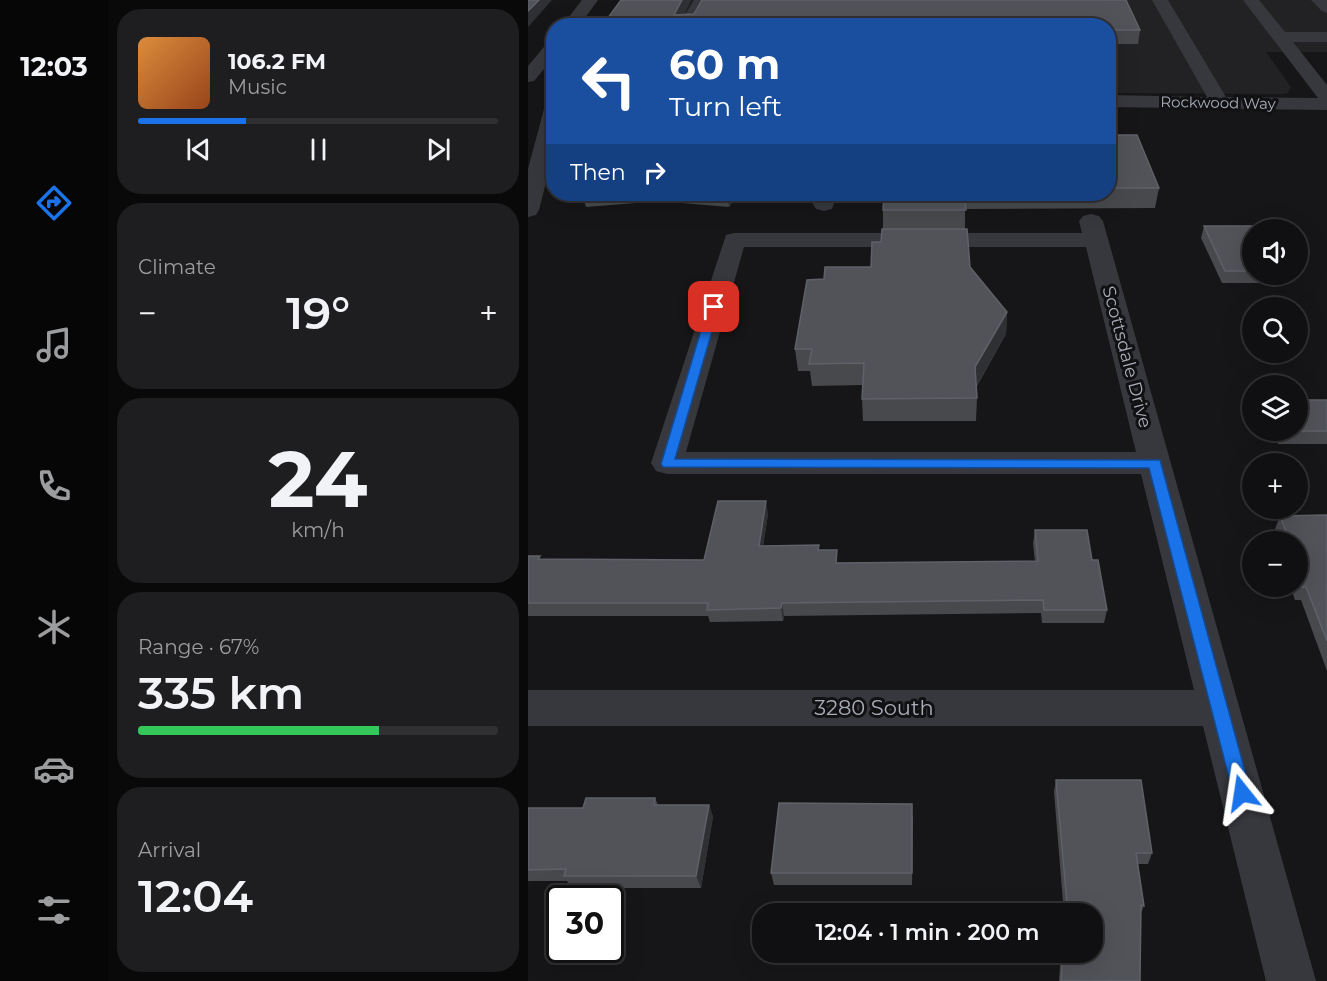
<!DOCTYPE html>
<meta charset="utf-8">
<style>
body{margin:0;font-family:Montserrat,sans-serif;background:#1e1e20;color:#f1f3f6;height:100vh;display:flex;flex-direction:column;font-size:22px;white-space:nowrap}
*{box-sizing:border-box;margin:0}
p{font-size:20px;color:#9c9d9f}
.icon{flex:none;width:33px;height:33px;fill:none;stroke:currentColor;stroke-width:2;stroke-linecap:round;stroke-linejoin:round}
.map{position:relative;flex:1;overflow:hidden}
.details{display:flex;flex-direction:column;gap:9px;padding:9px;background:#09090a;width:420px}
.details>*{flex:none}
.guide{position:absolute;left:18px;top:18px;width:570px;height:183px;border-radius:24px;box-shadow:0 6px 24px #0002,0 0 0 2px #303032;background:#1a4fa0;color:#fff;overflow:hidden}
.buttons{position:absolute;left:714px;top:219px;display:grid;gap:12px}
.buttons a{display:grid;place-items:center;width:66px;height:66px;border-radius:50%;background:#101012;box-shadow:0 6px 24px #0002,0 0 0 2px #303032;font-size:30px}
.speed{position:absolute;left:18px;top:885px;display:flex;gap:12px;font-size:30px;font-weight:700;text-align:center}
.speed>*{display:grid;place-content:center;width:78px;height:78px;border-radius:50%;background:#101012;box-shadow:0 6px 24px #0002,0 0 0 2px #303032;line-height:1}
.speed .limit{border:3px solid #111;border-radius:9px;background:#fff;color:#111}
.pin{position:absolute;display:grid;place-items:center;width:51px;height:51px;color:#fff;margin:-26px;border-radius:12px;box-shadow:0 3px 9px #0006}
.me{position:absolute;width:66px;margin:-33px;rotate:345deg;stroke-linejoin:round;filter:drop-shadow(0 0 4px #0008)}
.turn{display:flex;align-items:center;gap:21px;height:126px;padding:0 24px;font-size:27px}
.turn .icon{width:78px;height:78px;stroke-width:2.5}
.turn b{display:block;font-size:42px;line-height:51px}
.then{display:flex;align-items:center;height:57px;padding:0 24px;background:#0003;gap:12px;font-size:22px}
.big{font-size:45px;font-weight:600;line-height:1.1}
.details .card{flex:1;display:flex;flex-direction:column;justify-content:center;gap:9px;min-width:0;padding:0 21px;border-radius:24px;background:#1e1e20}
.details .dial{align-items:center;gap:0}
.dial b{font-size:78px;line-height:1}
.song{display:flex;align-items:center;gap:18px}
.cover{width:72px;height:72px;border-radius:9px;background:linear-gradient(135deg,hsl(30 70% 55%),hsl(20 70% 35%))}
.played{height:6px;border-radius:3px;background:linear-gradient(90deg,#1a73e8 30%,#303032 30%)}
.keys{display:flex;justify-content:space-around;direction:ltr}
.heat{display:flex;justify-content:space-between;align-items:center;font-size:33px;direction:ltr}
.charge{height:9px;border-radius:4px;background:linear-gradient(90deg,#34c759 67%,#303032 0)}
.trip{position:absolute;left:224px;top:903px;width:351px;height:60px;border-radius:24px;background:#101012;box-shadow:0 6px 24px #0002,0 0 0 2px #303032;font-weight:600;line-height:60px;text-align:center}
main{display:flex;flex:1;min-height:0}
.menu{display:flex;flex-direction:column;width:108px;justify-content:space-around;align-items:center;background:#060607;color:#9c9d9f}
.menu .icon{width:42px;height:42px}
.menu .active{color:#1a73e8}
.menu b{font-size:27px;color:#f1f3f6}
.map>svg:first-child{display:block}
.built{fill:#222225}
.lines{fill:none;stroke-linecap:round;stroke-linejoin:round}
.minor{fill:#37383d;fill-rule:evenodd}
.wall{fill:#47494d}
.shaded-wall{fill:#2f3033}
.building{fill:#525359;stroke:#5f6168;stroke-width:1.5}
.route{fill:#1a73e8;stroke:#114b97;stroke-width:1.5}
.labels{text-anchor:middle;stroke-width:6;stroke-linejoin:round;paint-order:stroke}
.far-street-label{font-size:15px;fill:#a8adb8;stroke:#111113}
.street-label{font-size:18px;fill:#a8adb8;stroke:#111113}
.near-street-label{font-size:21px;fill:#a8adb8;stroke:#111113}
</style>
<main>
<nav class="menu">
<b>12:03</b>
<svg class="icon active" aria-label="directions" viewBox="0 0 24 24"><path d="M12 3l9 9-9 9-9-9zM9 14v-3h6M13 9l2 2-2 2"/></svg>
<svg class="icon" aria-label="music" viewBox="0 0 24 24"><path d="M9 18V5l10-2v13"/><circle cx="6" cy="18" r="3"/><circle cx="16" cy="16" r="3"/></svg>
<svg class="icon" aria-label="phone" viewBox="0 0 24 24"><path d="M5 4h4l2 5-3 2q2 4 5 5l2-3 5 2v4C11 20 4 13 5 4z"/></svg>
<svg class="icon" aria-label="climate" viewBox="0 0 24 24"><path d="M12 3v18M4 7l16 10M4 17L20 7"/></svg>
<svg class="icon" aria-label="car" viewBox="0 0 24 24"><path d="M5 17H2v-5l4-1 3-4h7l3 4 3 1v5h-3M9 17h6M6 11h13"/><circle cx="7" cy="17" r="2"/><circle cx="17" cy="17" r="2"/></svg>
<svg class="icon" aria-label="filters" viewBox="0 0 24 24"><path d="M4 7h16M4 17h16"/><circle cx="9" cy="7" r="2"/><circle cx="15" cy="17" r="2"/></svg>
</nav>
<section class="details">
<div class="card">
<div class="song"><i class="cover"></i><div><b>106.2 FM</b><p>Music</p></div></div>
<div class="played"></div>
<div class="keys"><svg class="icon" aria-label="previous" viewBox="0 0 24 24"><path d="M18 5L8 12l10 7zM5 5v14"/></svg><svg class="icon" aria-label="pause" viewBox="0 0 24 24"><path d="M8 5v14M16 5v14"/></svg><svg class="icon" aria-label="next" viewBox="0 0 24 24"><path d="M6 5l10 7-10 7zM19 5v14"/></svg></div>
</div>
<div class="card"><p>Climate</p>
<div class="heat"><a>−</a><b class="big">19°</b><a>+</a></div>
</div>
<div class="card dial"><b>24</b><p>km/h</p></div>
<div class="card"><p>Range · 67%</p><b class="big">335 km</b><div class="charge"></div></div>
<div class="card"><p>Arrival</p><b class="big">12:04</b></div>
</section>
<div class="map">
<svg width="799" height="981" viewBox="0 0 799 981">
<rect width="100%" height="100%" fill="#161618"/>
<polygon class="built" points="164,0 799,0 799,52 738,52 763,87 760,93 755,94 581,93 580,26 149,26"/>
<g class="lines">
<g class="minor">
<polygon points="54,0 70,0 51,26 34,26"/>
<polygon points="166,0 182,0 166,26 150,26"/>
<polygon points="624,0 640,0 698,97 790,98 715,0 731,0 757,32 799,32 799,42 765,42 799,85 799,110 580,107 580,95 679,97"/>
<polygon points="783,0 799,0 799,13 794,11"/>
<polygon points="26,41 26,57 6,81 0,82 0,66 20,42"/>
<polygon points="26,103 26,151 11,210 8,215 0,217 0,169 16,109 19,105"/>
<polygon points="287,194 309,194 304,209 296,211 288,209 285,204"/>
<path d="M563,214L571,216L575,221L788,981H738L675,726H0V690H666L613,474H139L128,471L123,463L198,235L206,233H554L551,221L555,216ZM216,247H558L608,452H158Z"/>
</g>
</g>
<g class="wall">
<polygon points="93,0 163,0 156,14 166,14 174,0 598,0 612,30 610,44 580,44 580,26 74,26"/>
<polygon points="580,135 631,188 627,208 437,209 437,229 442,267 479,312 478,334 449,386 449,398 448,421 335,421 334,399 335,385 284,386 282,371 270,371 267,349 296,279 343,267 353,242 355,229 355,210 356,194 580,194"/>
<polygon points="54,194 121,194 120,202 58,207"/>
<polygon points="141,194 210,194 201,207 143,202"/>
<polygon points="676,226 724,230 724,274 752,274 749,283 694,283 673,238"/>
<polygon points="799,400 799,444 750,444 745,430 770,430"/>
<polygon points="240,514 235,546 291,545 291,550 310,563 507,562 505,543 507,530 564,560 579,610 576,623 514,623 513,613 256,616 255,621 182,622 180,616 0,616 0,556 13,559 176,560"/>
<polygon points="799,515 799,671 773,600 767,600 762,586 770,586 770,542 752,542 747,529 752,516"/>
<polygon points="528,780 624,853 620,864 610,864 616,906 612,915 612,981 531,981 533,952 564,952 564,914 536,914 526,792"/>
<polygon points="127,798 130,805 181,805 185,817 173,888 43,888 39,881 0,881 0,808 55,808"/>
<polygon points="385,816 384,885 246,885 243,873"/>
</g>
<g class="shaded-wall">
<polygon points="11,0 24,0 0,27 0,11"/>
<polygon points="154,0 163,0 150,26 146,15"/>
<polygon points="118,194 121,194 120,202"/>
<polygon points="199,194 210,194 201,207"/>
<polygon points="479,312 478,334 446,390 447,367"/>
<polygon points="238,501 240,514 233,559 231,546"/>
<polygon points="254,603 256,616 255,621 253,608"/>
<polygon points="181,805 185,817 173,888 168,876"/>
</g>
<g class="building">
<polygon points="0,0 11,0 0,11"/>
<polygon points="93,0 154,0 146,15 166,14 174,0 598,0 612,30 580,30 580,26 74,26"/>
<polygon points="580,135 609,135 631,188 580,188"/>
<polygon points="356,194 436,194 438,210 355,210"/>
<polygon points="676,226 730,226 732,230 724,230 724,271 697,271"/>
<polygon points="354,229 439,229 442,267 479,312 447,367 449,398 334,399 336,363 281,364 284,349 267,349 279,280 296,279 297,267 343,267 344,242 353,242"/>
<polygon points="770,400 799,400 799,431 755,431 770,430"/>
<polygon points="190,501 238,501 231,546 291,545 290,550 309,550 308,563 510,561 507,530 559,530 564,560 570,560 579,610 516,610 515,600 254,603 253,608 179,610 180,603 0,603 0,556 12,556 10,559 176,560"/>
<polygon points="799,515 799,641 778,587 773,587 770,579 770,542 762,542 752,516"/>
<polygon points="528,780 613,780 624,853 608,853 616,906 613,905 612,981 533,981 535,952 564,952 564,914 540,914"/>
<polygon points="58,798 127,798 126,805 181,805 168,876 36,876 38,869 0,870 0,808 55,808"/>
<polygon points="251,803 384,804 384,873 243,873"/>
</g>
<polygon class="route" points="186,303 191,307 147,459 632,460 723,793 721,799 714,802 708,799 705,793 621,468 135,467 133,464 180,307"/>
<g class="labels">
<g class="far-street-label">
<text transform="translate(690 103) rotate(1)" y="5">Rockwood Way</text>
</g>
<g class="street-label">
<text transform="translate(599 357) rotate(75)" y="6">Scottsdale Drive</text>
</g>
<g class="near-street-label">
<text x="346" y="715">3280 South</text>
</g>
</g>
</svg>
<div class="buttons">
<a><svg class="icon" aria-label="sound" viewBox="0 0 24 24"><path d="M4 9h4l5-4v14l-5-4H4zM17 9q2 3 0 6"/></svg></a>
<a><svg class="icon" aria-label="search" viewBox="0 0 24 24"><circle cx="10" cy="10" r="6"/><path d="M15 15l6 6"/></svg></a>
<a><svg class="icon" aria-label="layers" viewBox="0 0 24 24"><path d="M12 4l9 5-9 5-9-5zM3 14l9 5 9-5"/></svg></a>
<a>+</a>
<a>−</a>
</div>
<div class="speed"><div class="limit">30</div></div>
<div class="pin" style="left:186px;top:307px;background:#d93025"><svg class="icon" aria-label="arrive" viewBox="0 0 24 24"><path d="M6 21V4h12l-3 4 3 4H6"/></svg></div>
<svg class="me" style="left:714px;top:793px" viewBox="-20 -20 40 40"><path d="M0-17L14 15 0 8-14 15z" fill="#1a73e8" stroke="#fff" stroke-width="4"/></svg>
<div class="trip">12:04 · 1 min · 200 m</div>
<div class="guide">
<div class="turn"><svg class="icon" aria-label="left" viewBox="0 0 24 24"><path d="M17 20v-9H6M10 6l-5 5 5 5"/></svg><div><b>60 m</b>Turn left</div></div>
<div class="then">Then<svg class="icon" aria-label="right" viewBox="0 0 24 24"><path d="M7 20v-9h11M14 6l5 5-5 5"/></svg></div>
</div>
</div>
</main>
